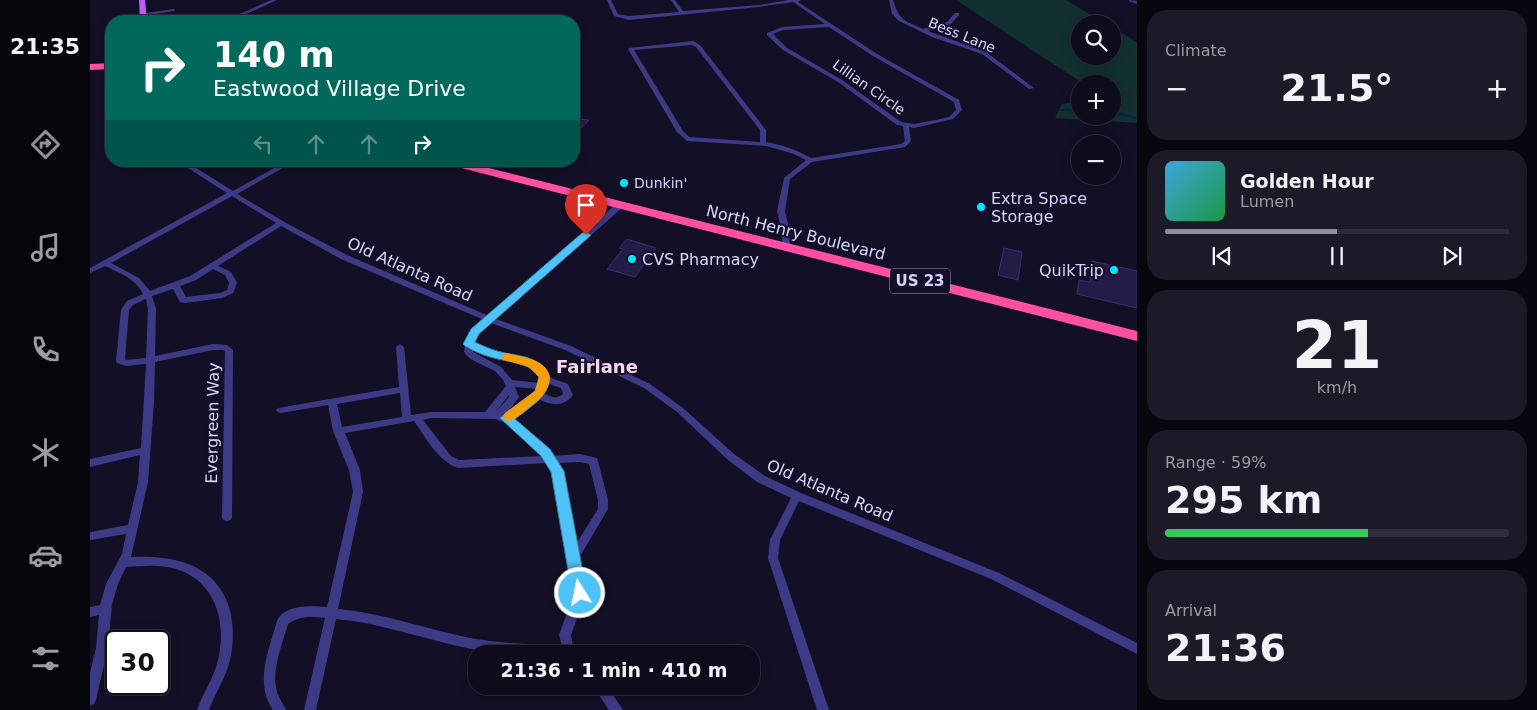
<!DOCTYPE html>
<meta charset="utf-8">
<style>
body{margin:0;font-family:"DejaVu Sans",sans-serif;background:#1c1929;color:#f1f3f6;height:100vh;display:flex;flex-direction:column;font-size:19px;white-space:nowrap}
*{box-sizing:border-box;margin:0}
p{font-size:16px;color:#9b9ba3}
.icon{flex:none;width:28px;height:28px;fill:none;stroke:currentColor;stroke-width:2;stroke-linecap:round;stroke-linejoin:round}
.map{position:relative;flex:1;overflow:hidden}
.side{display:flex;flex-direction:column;gap:10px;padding:10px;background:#08060f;width:400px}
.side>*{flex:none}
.guide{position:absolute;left:15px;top:15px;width:475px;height:152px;border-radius:20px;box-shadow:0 2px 12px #0003,0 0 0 1px #2e2b3b;background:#00695c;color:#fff;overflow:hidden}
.controls{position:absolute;left:981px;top:15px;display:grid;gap:10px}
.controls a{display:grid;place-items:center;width:50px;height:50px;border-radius:50%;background:#0e0b1c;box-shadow:0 2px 12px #0003,0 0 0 1px #2e2b3b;font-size:25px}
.speed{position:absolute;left:15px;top:630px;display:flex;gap:10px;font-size:25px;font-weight:700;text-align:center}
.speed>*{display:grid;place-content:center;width:65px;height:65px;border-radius:50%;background:#0e0b1c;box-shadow:0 2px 12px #0003,0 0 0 1px #2e2b3b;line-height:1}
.speed .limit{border:2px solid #111;border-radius:8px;background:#fff;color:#111}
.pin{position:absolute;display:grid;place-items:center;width:42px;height:42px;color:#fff;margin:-51px -21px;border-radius:50% 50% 50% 0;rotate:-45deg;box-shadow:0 0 5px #0007}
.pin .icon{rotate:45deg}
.me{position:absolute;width:55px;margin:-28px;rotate:350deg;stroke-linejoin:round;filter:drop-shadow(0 0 4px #0008)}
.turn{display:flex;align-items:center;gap:18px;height:105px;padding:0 25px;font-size:22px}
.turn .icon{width:65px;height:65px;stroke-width:2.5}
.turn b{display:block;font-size:35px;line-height:42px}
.lanes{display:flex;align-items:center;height:48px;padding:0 25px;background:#0003;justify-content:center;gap:25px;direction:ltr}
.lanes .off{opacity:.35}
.big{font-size:38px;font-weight:600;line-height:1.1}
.side .tile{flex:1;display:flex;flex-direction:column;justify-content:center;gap:8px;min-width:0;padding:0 18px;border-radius:20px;background:#1c1929}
.side .dial{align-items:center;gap:0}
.dial b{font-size:65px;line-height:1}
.song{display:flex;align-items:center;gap:15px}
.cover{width:60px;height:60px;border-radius:8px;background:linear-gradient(135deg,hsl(200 70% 55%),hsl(140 70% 35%))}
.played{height:5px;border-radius:2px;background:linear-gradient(90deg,#8c9099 50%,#2e2b3b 50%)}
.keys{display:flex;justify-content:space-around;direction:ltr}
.heat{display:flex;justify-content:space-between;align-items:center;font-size:28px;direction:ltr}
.charge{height:8px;border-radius:4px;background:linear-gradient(90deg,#34c759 59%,#2e2b3b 0)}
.trip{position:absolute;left:378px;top:645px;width:292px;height:50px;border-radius:20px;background:#0e0b1c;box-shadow:0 2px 12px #0003,0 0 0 1px #2e2b3b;font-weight:600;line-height:50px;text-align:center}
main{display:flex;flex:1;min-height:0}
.tabs{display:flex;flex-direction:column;width:90px;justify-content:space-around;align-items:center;background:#06040b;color:#9b9ba3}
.tabs .icon{width:35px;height:35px}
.tabs .on{color:#8c9099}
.tabs b{font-size:22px;color:#f1f3f6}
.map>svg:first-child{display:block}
.green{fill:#12302f}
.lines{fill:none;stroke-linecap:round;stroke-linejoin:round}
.stream{stroke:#0c2248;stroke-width:2}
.building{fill:#241b47;stroke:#3b2d73}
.street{fill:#3d3a85;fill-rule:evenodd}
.primary{fill:#c25bff;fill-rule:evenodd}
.highway{fill:#ff4fa3;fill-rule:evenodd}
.route{fill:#4fc3f7;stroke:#337fa1}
.slow{fill:#f59e0b}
.poi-dot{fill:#00e5ff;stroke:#130f26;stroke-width:2}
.labels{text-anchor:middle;stroke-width:4;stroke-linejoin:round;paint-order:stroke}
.far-street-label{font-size:14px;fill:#d9d4ff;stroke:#130f26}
.far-poi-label{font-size:14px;fill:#d9d4ff;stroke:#130f26;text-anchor:start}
.shield{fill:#130f26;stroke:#9e99be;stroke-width:1}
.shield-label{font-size:15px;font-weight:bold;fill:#d9d4ff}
.poi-label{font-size:16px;fill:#d9d4ff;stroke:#130f26;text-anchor:start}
.street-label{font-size:16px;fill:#d9d4ff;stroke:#130f26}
.neighbourhood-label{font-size:18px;font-weight:bold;fill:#ffd6f0;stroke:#130f26}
</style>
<main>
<nav class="tabs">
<b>21:35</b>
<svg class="icon on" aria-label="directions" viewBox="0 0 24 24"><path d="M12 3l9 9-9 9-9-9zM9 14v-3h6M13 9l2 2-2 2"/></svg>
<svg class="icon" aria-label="music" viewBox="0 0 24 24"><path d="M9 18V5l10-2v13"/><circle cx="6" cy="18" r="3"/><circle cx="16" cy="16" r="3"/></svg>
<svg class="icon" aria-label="phone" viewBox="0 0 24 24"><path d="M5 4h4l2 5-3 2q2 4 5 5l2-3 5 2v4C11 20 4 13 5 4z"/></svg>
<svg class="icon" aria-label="climate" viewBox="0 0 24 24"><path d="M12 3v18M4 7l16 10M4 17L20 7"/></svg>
<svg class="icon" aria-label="car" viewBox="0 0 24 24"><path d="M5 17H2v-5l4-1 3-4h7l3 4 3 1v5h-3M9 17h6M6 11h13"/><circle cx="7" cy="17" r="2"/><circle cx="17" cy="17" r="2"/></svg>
<svg class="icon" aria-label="filters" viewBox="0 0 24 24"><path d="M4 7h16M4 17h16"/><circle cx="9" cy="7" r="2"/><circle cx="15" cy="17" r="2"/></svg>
</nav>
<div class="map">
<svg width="1047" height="710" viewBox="0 0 1047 710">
<rect width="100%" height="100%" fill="#130f26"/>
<polygon class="green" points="866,0 976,0 1016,24 990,24 990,56 1022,56 1023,28 1047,42 1047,123 965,118 972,104 990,101 990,116 1022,116 1022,84 994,84"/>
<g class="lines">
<g class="stream">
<polyline points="971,110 990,110"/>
<polyline points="1022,112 1047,118"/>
</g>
</g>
<g class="building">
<polygon points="490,119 499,120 484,136 484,125"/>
<polygon points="537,239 566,248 545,277 517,269 533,249 529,248"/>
<polygon points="914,248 932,252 928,280 908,275"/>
<polygon points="1002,261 1047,271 1047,308 987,294 989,280 1000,282"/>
</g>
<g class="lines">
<g class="street">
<polygon points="181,0 187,0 141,21 134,21"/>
<path d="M517,0H521L528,14L539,16L589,12L581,0H585L593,11L669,5L699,0H711L708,2L787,54L869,100L872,110L863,119L824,128L819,127L821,141L815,147L722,162L700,179L695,211L699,228L700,248L699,250H693L691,228L687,211L694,178L716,160L704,154L676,146L597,141L587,132L538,49L539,48L603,41L610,45L676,130V142C693,145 707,150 721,158L811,144L815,141L813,126L807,125L748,82L693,50L677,35V33L692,27L735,24L703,2L669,7L539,20L524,16ZM739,27L783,56L864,102L866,110L859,117L845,120L824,124L811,122L752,80L697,48L683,34L693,30ZM602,45L606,47L670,130V142L599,137L593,131L544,50Z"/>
<path d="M799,0H803C810,22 814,20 833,29L857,22L865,13H869V15L861,24L838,31L896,52L944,88L939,89L892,54L842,37L809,21L802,14Z"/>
<polygon points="1039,0 1047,1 1047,4 1039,1"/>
<polygon points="83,9 85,10 85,11 52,16 49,14"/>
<path d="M87,161H95L143,191L197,161H205L147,194L198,224L257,255L399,316L527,203H533V207L406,319L481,346L560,384L593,408L644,454L675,476L711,493L909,573L1047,643V654L901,579L709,501L690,540L688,558L739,710H727L678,558L680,540L701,498L667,482L638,460L587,412L554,388L475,350L401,323L385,337L384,343C389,345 394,348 399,350C417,356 453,353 458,377L478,384L483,395C474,407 461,406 449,399L422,418L425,420L458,450L462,456L490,454L507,458L508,461L518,500V509L489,558L496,593L481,635L483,646L489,654C453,654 417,655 381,649C336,640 292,623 246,619L226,710H214L235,618C221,616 209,616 198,624C192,645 181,670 187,692C189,699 194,704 196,710H183C164,682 179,650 187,621C195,604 221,606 237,607L263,492L259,470L243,431L238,405L191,413L188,412L186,410L188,408L309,387L306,347L310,344L314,347L321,415L341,412H395L416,386L413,380L405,371L382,360L375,354L374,351L377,336L394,320L251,259L191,226L128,266L141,272L147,283L143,293L132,298L95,303L90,302L83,289L62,296L66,309L65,356L123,344L137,345L143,350L142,517L141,520L137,521L133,520L132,517L135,351L132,350H123L65,362L64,402L58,482L41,557C82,555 125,563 139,607C144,624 144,643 140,660C136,678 125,693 119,710H107C113,693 124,678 128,660C137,623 126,581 86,569C70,564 53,566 36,567L28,584L22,604L18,648L6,700L4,704L0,706V673L6,648L9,615L0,617V607L10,605L16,584L32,554L36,534L0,540V532L38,525L48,482L50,455L0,467V459L51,448L56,364L36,366L27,363L26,361L31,310L37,301L53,294C46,279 30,273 15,266L0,273V268L137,193ZM142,196L186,223L100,276L60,291L49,278L21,263ZM123,269L135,275L139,283L137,290L130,293L96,297L90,286L106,280ZM56,299L58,309L56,358L36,360L35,359L39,310L43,305ZM383,349C386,351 390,353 394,354C411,360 451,358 450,383L422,380L411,367L383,352ZM459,384L471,388L473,394C466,400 461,397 454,393ZM425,387L447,389L445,392L417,413L429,397ZM310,393L312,417L252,427L247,404ZM419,395V397L405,413ZM341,418L405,419L419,424L452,456L369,460L361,456L333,420ZM324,421C336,438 348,461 368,468L457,463L462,472L484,593L469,635L472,646C441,645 410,643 380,638C336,629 293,613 248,609L273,492L270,470L255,433ZM490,462L499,464L508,500V509L486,544L472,471L467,463Z"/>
<polygon points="503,686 517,686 533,710 519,710"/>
</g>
<polygon class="primary" points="49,0 55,0 57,21 50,21"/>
<g class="highway">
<polygon points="21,63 21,69 0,70 0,64"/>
<polygon points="350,161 371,161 1047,331 1047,341 352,163"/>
</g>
</g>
<path class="route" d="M496,232L501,235L499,237L389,334L385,342C391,345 398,348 404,350C428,358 445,352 460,377C458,398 441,406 425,419L460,449L474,471L497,593L495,598L490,600L485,598L482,593L461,472L451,456L410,418L445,391L449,377C436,359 416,363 397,356C390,354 382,350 375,346L373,344L381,329L492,233Z"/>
<path class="slow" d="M417,353C427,356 439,357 448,362C470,374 457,395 442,405C435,411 428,418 419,421L415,420L413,416L415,413L445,391L449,377L439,367L413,360L412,357L413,354Z"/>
<g class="poi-dot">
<circle cx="534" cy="183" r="5"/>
<circle cx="891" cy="207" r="5"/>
<circle cx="542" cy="259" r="5"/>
<circle cx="1024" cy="270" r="5"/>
</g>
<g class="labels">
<g class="far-street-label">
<text transform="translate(872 35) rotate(22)" y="5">Bess Lane</text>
<text transform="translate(779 87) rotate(35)" y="5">Lillian Circle</text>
</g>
<g class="far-poi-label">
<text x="544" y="188">Dunkin'</text>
</g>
<rect class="shield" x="800" y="268.5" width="60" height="25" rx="4"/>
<g class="shield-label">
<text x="830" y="286">US 23</text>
</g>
<g class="poi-label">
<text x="901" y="204">Extra Space<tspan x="901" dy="18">Storage</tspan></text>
<text x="552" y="265">CVS Pharmacy</text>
<text x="1014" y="276" text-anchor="end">QuikTrip</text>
</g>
<g class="street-label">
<text transform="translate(706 232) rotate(14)" y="6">North Henry Boulevard</text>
<text transform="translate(320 269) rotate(24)" y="6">Old Atlanta Road</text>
<text transform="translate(122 423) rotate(-89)" y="6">Evergreen Way</text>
<text transform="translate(740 490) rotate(23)" y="6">Old Atlanta Road</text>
</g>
<g class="neighbourhood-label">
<text x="507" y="373">Fairlane</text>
</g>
</g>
</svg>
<div class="controls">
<a><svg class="icon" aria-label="search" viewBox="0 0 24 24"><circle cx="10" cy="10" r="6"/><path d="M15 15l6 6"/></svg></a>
<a>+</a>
<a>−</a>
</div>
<div class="speed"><div class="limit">30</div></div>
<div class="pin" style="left:496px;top:235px;background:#d93025"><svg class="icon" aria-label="arrive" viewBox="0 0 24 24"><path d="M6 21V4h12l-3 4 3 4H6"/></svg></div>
<svg class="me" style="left:490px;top:593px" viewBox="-20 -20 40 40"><circle r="17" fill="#4fc3f7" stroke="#fff" stroke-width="3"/><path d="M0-11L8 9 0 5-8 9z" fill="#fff"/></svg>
<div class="trip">21:36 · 1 min · 410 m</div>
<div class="guide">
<div class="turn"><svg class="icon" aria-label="right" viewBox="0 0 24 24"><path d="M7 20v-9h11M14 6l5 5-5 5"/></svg><div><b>140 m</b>Eastwood Village Drive</div></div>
<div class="lanes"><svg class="icon off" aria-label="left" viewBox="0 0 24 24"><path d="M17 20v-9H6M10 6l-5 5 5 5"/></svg><svg class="icon off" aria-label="ahead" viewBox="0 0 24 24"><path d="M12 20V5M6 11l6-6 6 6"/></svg><svg class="icon off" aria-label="ahead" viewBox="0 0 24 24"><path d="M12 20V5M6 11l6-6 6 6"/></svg><svg class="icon" aria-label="right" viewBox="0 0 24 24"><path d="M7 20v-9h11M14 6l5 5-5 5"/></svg></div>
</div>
</div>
<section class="side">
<div class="tile"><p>Climate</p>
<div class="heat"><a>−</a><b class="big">21.5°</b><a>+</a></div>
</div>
<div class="tile">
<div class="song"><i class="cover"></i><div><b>Golden Hour</b><p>Lumen</p></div></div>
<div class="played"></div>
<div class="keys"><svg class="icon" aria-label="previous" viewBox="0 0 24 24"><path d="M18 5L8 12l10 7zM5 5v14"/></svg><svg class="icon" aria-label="pause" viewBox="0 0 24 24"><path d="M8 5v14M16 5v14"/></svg><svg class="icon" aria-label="next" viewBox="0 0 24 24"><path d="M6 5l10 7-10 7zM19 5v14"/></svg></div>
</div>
<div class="tile dial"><b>21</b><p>km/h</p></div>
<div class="tile"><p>Range · 59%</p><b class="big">295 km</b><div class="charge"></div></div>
<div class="tile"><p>Arrival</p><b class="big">21:36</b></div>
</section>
</main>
